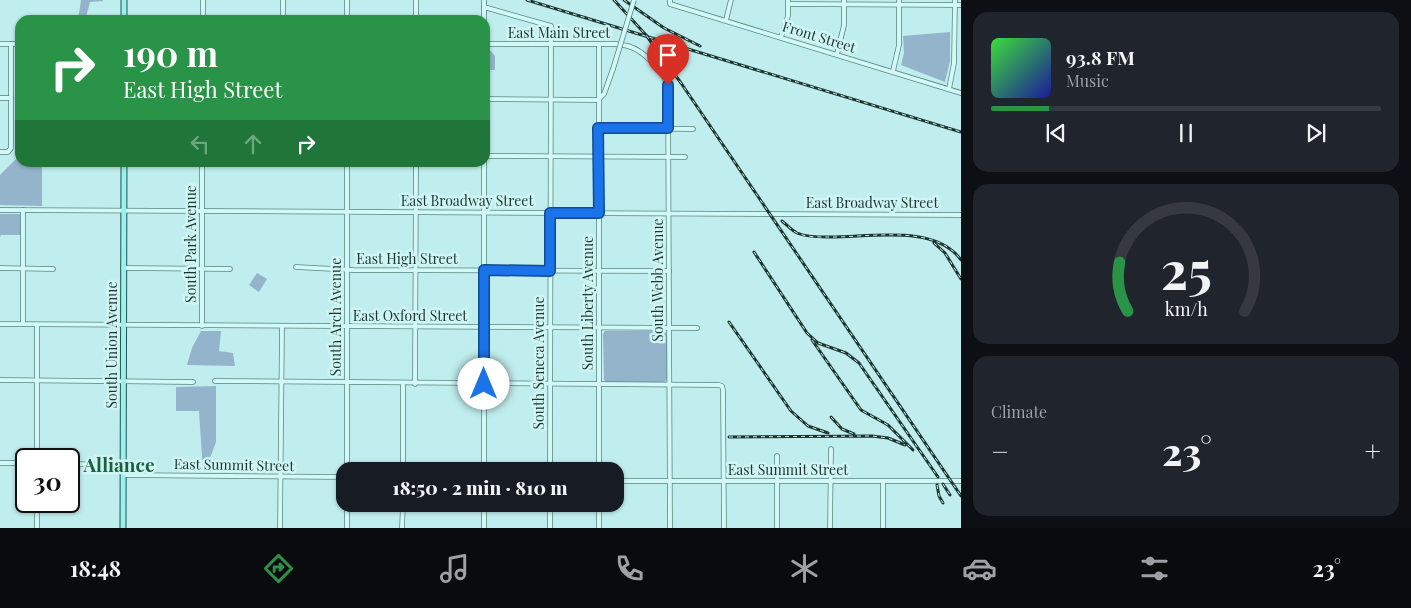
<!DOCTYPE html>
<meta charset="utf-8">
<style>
body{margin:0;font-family:"Playfair Display",serif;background:#20242c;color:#f1f3f6;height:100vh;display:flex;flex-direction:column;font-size:19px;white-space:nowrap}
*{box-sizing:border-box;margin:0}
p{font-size:16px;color:#9ea1a6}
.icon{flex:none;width:28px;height:28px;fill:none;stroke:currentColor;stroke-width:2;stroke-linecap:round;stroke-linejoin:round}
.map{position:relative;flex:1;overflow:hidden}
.sheet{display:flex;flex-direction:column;gap:12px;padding:12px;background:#0d0f14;width:450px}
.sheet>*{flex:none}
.top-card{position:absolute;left:15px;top:15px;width:475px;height:152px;border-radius:15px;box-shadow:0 1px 4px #0004;background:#299447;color:#fff;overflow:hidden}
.speed{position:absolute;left:15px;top:448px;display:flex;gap:10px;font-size:25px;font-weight:700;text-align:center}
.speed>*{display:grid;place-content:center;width:65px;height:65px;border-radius:50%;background:#171b24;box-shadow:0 1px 4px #0004;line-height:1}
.speed .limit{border:2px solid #111;border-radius:8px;background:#fff;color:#111}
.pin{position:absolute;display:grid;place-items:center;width:42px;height:42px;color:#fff;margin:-51px -21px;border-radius:50% 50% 50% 0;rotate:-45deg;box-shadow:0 0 5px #0007}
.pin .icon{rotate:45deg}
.me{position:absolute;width:55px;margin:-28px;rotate:0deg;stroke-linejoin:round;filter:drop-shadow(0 0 4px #0008)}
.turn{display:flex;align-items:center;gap:18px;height:105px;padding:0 25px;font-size:22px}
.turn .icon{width:65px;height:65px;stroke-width:2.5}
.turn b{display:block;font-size:35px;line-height:42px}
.lanes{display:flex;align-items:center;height:48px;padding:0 25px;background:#0003;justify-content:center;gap:25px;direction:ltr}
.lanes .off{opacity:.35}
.big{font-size:38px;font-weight:800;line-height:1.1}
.sheet .tile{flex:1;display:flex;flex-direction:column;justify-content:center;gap:8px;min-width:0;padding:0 18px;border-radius:15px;background:#20242c}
.sheet .dial{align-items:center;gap:0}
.dial svg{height:130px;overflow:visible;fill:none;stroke:#363941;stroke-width:7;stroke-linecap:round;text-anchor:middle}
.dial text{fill:#f1f3f6;stroke:none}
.song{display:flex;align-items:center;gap:15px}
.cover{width:60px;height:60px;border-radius:8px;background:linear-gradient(135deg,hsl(120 70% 55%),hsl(240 70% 35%))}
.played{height:5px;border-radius:2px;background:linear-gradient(90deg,#299447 15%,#363941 15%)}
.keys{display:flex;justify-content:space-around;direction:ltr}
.heat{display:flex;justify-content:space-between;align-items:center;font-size:28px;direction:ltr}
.trip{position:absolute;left:336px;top:462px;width:288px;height:50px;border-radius:15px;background:#171b24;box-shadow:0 1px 4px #0004;font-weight:800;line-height:50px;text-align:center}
.tabs{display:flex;height:80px;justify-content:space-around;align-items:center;background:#090b0e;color:#9ea1a6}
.tabs .icon{width:35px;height:35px}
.tabs .active{color:#299447}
.tabs b{font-size:22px;color:#f1f3f6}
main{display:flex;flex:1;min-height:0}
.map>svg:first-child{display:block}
.green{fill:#94b4cb}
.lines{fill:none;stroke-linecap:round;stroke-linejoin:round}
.minor-casing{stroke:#58867e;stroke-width:5.5}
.major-casing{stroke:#2c534a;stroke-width:7}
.minor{stroke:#d2f8f8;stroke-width:4}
.major{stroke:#97f1ef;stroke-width:5}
.rail-casing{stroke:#1c3530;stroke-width:3}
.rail{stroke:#cff5f5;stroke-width:1;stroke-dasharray:4;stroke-linecap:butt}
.minor-bridge-casing{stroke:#58867e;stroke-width:5.5;stroke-linecap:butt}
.minor-bridge{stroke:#d2f8f8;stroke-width:4}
.route-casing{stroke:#114b97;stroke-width:12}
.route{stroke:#1a73e8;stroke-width:9}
.labels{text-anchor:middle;stroke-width:5;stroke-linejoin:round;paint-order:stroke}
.street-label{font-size:14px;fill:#1c3530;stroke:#cff5f5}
.district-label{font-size:19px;font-weight:bold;fill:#1c613f;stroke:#cff5f5}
</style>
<main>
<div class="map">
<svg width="961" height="528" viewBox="0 0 961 528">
<rect width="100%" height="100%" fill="#c0eded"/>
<g class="green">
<polygon points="81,0 103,0 103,1 90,2 86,17 78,20"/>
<polygon points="950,32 950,61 945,82 901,65 904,53 903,36"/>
<polygon points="485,51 491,51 495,56 495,70 485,70"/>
<polygon points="20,155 20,162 42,163 42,206 0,205 0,175"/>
<polygon points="0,214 20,214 21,235 1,235 0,237"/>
<polygon points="257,273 267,279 259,292 249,285"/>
<polygon points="201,331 221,331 219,351 233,353 235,366 187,365 192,348"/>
<polygon points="605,331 664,331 667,334 667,380 664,382 606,382 604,380 603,334"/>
<polygon points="216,386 216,442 210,458 210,472 203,472 199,411 176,411 176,387"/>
</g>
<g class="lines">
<g class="minor-casing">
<g id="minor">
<polyline points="347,0 347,20"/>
<polyline points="670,0 670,4 961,93"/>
<polyline points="789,4 961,5"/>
<polyline points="484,7 551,26 550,471"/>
<polyline points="203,20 203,0"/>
<polyline points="283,20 283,0"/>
<polyline points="416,20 416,0"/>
<polyline points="484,20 484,0"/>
<polyline points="726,20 731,0"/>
<polyline points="781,37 788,16 788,0"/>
<polyline points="0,44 20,44"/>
<path d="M485,44H616C620,45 624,45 628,46C643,50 666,73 668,88L670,528"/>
<polyline points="599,45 599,471"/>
<polyline points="837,54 844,25 844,0"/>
<polyline points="893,71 899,45 899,0"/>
<polyline points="949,89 954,63 955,0"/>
<polyline points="0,98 11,98"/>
<polyline points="485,99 598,100"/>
<polyline points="598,100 604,94 613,69"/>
<polyline points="599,128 693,129"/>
<polyline points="0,152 8,152 11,148 11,44"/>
<polyline points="485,156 685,157"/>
<polyline points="0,210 961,215"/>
<polyline points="23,210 23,324"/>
<polyline points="296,267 353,270 669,271"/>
<polyline points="0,268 53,269"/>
<polyline points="123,268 230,269"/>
<polyline points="0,324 697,328"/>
<polyline points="202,326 202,162"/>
<polyline points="0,380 193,382"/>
<polyline points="215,381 719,385 722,386 723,390 724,528"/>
<polyline points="415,384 416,162"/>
<polyline points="37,459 37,325"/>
<polyline points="0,463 26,463"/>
<polyline points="69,464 123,465"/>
<polyline points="347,471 347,162"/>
<polyline points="403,471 403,383"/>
<polyline points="484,471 484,162"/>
<polyline points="123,475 345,477"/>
<polyline points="615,481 961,481"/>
<polyline points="883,482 883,528"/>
<polyline points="37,501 37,528"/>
<polyline points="484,504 484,528"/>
<polyline points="599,504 599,528"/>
<polyline points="280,528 282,326"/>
<polyline points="347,528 347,504"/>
<polyline points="402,528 403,504"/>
<polyline points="550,528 550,504"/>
<polyline points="777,528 777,456"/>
<polyline points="830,528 831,449"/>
</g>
</g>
<g class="major-casing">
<g id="major">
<polyline points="124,20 124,0"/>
<polyline points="123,528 124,162"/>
</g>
</g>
<use href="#minor" class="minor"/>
<use href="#major" class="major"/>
<g class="rail-casing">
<g id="rail">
<polyline points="527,0 961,132"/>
<polyline points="614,0 646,35 681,83 961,496"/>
<polyline points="624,0 664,28 700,46"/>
<path d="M782,221C787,225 791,230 797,233C806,237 817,237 827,237C867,238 935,223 961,260"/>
<polyline points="934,243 945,253 961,279"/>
<polyline points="754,252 807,333 818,343 846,353 859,363 938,477"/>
<polyline points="729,322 791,411 808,426 828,433"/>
<polyline points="812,340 861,410 888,425 913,450"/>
<polyline points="831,417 842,429 854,434"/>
<polyline points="729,437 872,436 888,438 905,445"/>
<polyline points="943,484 950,495"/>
<polyline points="937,485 939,496 943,503"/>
</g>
</g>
<use href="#rail" class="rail"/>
<g class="minor-bridge-casing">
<polyline id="minor-bridge" points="613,69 634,0"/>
</g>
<use href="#minor-bridge" class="minor-bridge"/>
</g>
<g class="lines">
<g class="route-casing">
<polyline id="route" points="484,384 484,270 550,271 550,213 599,213 598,128 668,128 668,85"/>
</g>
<use href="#route" class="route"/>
</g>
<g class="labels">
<g class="street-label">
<text x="559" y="38">East Main Street</text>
<text transform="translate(819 37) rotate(17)" y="5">Front Street</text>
<text x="467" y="206">East Broadway Street</text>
<text x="872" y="208">East Broadway Street</text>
<text transform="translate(191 244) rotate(-90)" y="5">South Park Avenue</text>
<text x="407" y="264">East High Street</text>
<text transform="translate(658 280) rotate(-90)" y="5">South Webb Avenue</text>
<text transform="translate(588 303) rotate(-90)" y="5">South Liberty Avenue</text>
<text x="410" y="321">East Oxford Street</text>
<text transform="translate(336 317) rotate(-90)" y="5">South Arch Avenue</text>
<text transform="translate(112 345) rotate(-90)" y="5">South Union Avenue</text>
<text transform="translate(539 363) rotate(-90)" y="5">South Seneca Avenue</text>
<text transform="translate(234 465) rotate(1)" y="5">East Summit Street</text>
<text x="788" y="475">East Summit Street</text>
</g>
<g class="district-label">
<text x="119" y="472">Alliance</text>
</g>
</g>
</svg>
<div class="speed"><div class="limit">30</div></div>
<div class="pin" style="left:668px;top:85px;background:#d93025"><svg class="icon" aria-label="arrive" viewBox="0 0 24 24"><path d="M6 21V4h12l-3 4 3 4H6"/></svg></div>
<svg class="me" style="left:484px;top:384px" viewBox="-20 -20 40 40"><circle r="19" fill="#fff"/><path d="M0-13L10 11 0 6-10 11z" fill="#1a73e8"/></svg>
<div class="trip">18:50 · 2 min · 810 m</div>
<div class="top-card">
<div class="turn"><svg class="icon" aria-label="right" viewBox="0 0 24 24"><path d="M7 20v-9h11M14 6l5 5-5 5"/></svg><div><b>190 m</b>East High Street</div></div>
<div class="lanes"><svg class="icon off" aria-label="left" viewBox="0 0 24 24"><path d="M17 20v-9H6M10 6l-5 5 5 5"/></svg><svg class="icon off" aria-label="ahead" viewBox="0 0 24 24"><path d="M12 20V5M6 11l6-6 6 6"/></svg><svg class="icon" aria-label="right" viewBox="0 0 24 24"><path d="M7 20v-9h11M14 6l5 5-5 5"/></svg></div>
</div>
</div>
<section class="sheet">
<div class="tile">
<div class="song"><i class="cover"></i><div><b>93.8 FM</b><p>Music</p></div></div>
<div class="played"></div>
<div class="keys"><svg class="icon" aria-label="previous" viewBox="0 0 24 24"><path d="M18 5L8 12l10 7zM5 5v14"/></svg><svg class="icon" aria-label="pause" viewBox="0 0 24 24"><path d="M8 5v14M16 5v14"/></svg><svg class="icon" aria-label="next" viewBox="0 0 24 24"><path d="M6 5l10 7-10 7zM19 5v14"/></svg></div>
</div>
<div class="tile dial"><svg viewBox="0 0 100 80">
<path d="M14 69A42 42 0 1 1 86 69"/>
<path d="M14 69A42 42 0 0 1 9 39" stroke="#299447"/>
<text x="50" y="56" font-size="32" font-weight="700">25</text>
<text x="50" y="72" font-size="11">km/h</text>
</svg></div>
<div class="tile"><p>Climate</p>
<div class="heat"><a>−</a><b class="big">23°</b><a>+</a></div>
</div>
</section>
</main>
<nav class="tabs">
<b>18:48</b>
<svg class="icon active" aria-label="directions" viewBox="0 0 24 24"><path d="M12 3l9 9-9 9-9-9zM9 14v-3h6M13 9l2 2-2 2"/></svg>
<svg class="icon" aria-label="music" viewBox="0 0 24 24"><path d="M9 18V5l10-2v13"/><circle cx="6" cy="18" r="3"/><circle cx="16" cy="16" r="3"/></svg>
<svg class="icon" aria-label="phone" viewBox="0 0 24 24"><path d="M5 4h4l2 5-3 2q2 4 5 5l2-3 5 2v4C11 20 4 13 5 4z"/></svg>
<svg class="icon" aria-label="climate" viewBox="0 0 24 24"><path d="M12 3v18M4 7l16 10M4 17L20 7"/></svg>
<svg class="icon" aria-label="car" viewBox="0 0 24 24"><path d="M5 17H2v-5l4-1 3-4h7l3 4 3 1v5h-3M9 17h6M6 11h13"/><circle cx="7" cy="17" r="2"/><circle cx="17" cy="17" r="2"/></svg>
<svg class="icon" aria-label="filters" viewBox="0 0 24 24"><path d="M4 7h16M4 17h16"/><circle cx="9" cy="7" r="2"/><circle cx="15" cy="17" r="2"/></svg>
<b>23°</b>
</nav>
